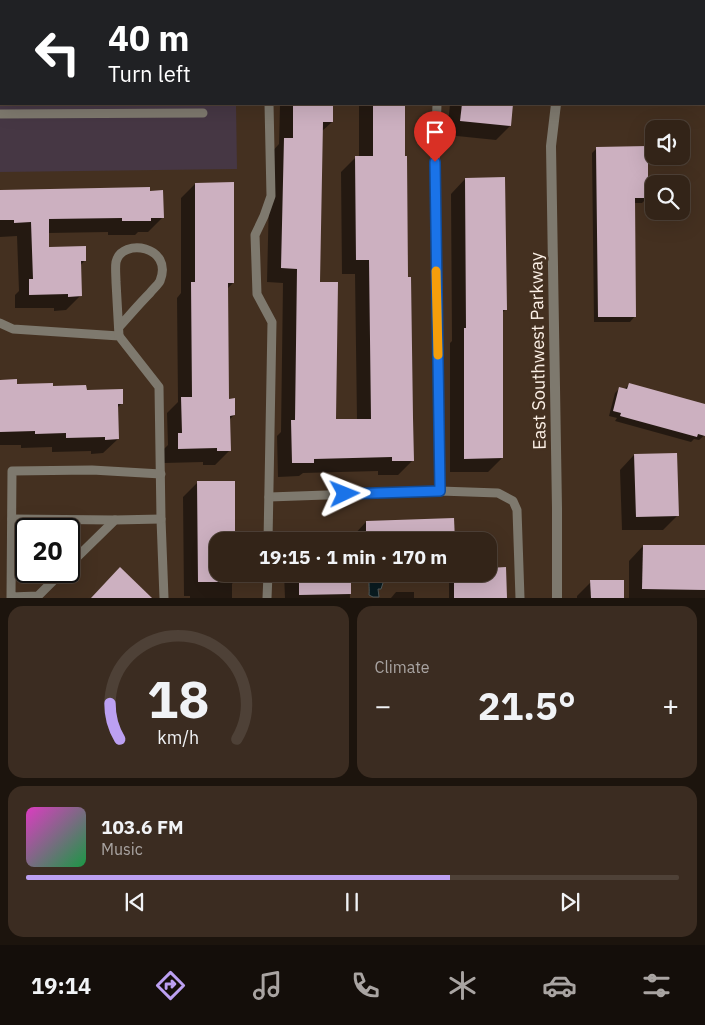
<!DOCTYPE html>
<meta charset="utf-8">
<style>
body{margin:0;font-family:"IBM Plex Sans",sans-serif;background:#3b2c21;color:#f1f3f6;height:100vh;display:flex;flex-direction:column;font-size:19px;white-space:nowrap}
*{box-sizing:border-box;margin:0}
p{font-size:16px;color:#a9a4a2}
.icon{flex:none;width:28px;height:28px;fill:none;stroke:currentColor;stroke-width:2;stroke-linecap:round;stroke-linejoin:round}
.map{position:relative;height:598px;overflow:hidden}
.panel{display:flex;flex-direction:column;gap:8px;padding:8px;background:#1c140d;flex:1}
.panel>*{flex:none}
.top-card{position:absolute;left:0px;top:0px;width:705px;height:105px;box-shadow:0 5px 20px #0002,0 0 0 1px #4e4137;background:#202124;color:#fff;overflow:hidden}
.buttons{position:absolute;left:645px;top:120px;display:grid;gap:10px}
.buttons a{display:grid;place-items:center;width:45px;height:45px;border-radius:10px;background:#332418;box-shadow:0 5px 20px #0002,0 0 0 1px #4e4137;font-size:25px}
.speed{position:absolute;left:15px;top:518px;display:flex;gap:10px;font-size:25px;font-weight:700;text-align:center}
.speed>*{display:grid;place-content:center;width:65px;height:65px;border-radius:50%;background:#332418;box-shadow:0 5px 20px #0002,0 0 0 1px #4e4137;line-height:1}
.speed .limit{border:2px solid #111;border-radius:8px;background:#fff;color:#111}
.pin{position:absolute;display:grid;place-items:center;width:42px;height:42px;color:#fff;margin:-51px -21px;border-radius:50% 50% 50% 0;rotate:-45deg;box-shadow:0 0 5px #0007}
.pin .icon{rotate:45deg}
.me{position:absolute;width:55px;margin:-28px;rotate:88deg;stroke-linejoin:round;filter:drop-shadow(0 0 4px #0008)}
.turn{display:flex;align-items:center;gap:18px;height:105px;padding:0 25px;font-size:22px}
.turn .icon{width:65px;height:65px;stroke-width:2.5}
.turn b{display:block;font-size:35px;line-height:42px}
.big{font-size:38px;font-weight:700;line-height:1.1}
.panel .widget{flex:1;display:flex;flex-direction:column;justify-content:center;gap:8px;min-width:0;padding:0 18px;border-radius:15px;background:#3b2c21}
.panel .dial{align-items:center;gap:0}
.dial svg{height:130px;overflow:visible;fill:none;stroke:#4e4137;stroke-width:7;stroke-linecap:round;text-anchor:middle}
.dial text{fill:#f1f3f6;stroke:none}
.song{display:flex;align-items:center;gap:15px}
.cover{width:60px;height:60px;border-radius:8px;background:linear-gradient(135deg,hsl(310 70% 55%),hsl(140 70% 35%))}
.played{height:5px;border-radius:2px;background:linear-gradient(90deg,#bca0f2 65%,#4e4137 65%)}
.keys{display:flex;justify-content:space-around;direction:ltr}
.heat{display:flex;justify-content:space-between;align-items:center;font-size:28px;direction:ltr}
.panel .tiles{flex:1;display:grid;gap:8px;grid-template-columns:1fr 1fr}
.widget:last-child{grid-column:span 2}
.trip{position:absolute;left:209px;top:532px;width:288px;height:50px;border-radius:15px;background:#332418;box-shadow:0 5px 20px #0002,0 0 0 1px #4e4137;font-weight:700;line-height:50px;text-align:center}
.dock{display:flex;height:80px;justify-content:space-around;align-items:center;background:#140e0a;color:#a9a4a2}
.dock .icon{width:35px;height:35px}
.dock .selected{color:#bca0f2}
.dock b{font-size:22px;color:#f1f3f6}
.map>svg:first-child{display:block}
.commercial{fill:#463744}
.water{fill:#091b20;stroke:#525b5b}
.shadow{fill:#0007}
.building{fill:#ccb0c0}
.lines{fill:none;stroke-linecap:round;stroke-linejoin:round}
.service{stroke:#7e796e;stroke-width:9}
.tertiary{stroke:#7e796e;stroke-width:10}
.route-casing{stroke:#114b97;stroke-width:12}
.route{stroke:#1a73e8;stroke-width:9}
.slow{stroke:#f59e0b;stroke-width:9}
.labels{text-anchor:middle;stroke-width:5;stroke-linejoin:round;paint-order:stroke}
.street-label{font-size:18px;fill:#fcf0e6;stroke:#443020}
</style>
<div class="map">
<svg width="705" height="598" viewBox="0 0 705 598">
<rect width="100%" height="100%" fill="#443020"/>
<polygon class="commercial" points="0,0 234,0 234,1 1,1 1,104 236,104 237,169 0,172"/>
<path class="water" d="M372,574H388L387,578L384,580L381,589H378L379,597H373L369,595C370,586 367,581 372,574Z"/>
<g class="shadow">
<rect x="281" y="0" width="52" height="1"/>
<rect x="358" y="0" width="63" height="1"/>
<rect x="471" y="0" width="53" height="1"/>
<rect x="619" y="0" width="41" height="1"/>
<polygon points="280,104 332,104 332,122 321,132 318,283 335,421 357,420 355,274 342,274 341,172 356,157 359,157 359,104 404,104 404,157 407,278 413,460 398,475 378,475 378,471 303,473 299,476 278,477 277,436 281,432 283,283 267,282 270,154 279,144"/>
<polygon points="450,104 512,104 510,126 496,140 447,135"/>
<polygon points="597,148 647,198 642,203 634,203 635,316 630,322 594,322 592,153"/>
<polygon points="465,179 506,309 502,313 502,458 488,472 450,472 450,343 452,341 451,194"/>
<polygon points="195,184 233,283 227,289 227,400 234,415 229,420 230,450 215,465 203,465 203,462 164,463 164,449 168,445 167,413 178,402 177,298 181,293 181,198"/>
<polygon points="0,191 163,217 148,232 138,232 135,235 108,235 108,232 48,233 48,248 85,260 80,266 80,296 66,310 54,311 54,308 15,308 15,295 19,291 17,236 0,237"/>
<polygon points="0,381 16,385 85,391 122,403 117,408 118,439 103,453 91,454 91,451 52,452 52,447 21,448 21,445 0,445"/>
<polygon points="629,385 705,405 705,435 699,440 694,439 691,442 615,421 617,418 609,416 615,393 620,388 624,389"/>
<polygon points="634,455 678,515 663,530 622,530 620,470"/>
<polygon points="198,482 234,482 234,541 218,541 218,574 234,574 234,581 232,584 232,598 190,598 190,596 184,596 183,497"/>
<polygon points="453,519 453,541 352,541 352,537 366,522"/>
<polygon points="643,546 705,546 705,598 629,598 629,561"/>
<polygon points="488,569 505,569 505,598 449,598 449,575 450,574 488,574"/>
<polygon points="284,574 349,574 350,598 285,598"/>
<polygon points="591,582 623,598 577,598 577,596"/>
<polygon points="396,592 414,592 414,598 391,598"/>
</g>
<g class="building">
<polygon points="293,104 333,104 333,122 323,122 320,282 338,282 336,419 371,419 369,260 356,260 355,156 373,156 373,104 405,104 405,156 407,156 408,277 411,277 413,418 414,461 392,461 392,457 314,459 314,463 292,463 291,420 295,420 297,269 281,268 284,138 293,138"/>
<polygon points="462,104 513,104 511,126 460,121"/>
<polygon points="648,146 648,198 635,198 636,317 598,317 596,147"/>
<polygon points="505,177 507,310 503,310 503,458 464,459 464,328 466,328 465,178"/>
<polygon points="234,182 234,283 228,283 229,399 235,398 235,415 230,416 231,451 217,451 217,448 178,449 178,433 182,433 181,397 192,397 191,282 195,282 195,183"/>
<polygon points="150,187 150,191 163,190 164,218 151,218 151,221 122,221 122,218 49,219 49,247 86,246 86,261 81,261 82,296 68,297 68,294 29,295 29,279 33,279 31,222 14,223 14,220 0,220 0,190"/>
<polygon points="17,379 17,384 53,383 53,386 86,385 87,390 123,389 123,404 118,404 119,439 105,440 105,437 66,438 66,433 35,434 35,431 0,432 0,380"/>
<polygon points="629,383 705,404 705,436 698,434 697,437 620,416 621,413 613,411 619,387 627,389"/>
<polygon points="677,453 679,516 636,517 634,454"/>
<polygon points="197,481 235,481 235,541 218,541 218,582 198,582"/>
<polygon points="454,518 455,541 366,541 366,521"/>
<polygon points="643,545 705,545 705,590 642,589"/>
<polygon points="120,567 152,598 91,598"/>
<polygon points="506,567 507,598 454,598 454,574 488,574 488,568"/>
<polygon points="299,574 351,574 351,594 299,595"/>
<polygon points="590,580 624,580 624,598 591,598"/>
</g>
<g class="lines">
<g class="service">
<polyline points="108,0 108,1"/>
<polyline points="154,0 154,1"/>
<polyline points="200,0 200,1"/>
<polyline points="267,0 267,1"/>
<polyline points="448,1 448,0"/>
<polyline points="0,80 1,47"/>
<polyline points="437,104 435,162 440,491"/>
<polyline points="0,114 203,113"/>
<polyline points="0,323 13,329 119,336 159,387 161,519 164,598"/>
<path d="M119,327C129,316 139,304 150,293C153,289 158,285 160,281C174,246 122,237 116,262C115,268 116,276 116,282C117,300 118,318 119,336"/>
<polyline points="269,497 440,491 498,493 513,501 517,510 520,598"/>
<polyline points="12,519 115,520"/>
<polyline points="268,541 272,322 257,294 255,235 264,216 271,196 269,104"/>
<polyline points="69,565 115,520 161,519"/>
<polyline points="63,571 38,596 11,597 12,471 92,470 161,474"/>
<polyline points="267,598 268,574"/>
</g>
<g class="tertiary">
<polyline points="570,1 571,0"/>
<polyline points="556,104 551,146 557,508 557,598"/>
</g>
</g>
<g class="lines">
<g class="route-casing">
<polyline id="route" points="345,494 440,491 435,162"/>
</g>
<use href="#route" class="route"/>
<polyline class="slow" points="436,271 438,355"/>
</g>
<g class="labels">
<g class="street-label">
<text transform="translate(538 351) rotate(-91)" y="6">East Southwest Parkway</text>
</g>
</g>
</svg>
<div class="buttons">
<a><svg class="icon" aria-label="sound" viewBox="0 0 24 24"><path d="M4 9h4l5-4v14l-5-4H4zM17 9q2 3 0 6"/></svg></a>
<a><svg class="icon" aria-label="search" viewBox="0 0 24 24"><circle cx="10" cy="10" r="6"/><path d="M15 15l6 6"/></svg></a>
</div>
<div class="speed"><div class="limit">20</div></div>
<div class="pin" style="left:435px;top:162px;background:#d93025"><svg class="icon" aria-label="arrive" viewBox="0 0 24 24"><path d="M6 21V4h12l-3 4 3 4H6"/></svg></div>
<svg class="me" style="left:345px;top:494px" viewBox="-20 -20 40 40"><path d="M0-17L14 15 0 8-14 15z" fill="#1a73e8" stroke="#fff" stroke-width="4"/></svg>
<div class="trip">19:15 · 1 min · 170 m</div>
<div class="top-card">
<div class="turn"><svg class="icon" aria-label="left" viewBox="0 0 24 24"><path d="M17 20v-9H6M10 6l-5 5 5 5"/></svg><div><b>40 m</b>Turn left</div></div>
</div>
</div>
<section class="panel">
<div class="tiles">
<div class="widget dial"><svg viewBox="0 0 100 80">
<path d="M14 69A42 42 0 1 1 86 69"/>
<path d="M14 69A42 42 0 0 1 8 47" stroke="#bca0f2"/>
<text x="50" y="56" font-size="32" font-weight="700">18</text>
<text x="50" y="72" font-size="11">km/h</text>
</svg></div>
<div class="widget"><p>Climate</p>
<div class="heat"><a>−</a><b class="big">21.5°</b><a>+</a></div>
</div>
<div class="widget">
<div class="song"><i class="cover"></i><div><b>103.6 FM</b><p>Music</p></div></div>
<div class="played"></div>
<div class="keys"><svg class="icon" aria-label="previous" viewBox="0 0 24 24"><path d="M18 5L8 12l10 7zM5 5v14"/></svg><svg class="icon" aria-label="pause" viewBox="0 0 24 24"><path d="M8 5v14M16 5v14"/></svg><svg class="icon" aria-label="next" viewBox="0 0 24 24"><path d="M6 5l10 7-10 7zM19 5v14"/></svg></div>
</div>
</div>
</section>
<nav class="dock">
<b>19:14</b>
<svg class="icon selected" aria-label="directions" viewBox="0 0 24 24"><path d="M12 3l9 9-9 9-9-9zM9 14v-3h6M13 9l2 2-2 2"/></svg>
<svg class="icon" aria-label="music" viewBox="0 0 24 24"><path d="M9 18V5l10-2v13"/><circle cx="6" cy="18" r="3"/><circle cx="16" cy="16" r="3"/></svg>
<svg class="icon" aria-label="phone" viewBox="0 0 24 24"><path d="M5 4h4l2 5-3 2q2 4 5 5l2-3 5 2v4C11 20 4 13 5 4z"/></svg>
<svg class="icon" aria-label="climate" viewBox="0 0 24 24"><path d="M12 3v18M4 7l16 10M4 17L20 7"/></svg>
<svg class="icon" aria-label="car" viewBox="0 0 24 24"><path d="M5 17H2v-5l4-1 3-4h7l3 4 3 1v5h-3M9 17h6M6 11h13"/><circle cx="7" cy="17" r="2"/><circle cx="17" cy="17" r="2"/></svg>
<svg class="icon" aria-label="filters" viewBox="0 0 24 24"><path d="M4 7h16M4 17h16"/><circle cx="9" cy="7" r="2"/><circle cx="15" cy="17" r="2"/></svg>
</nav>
